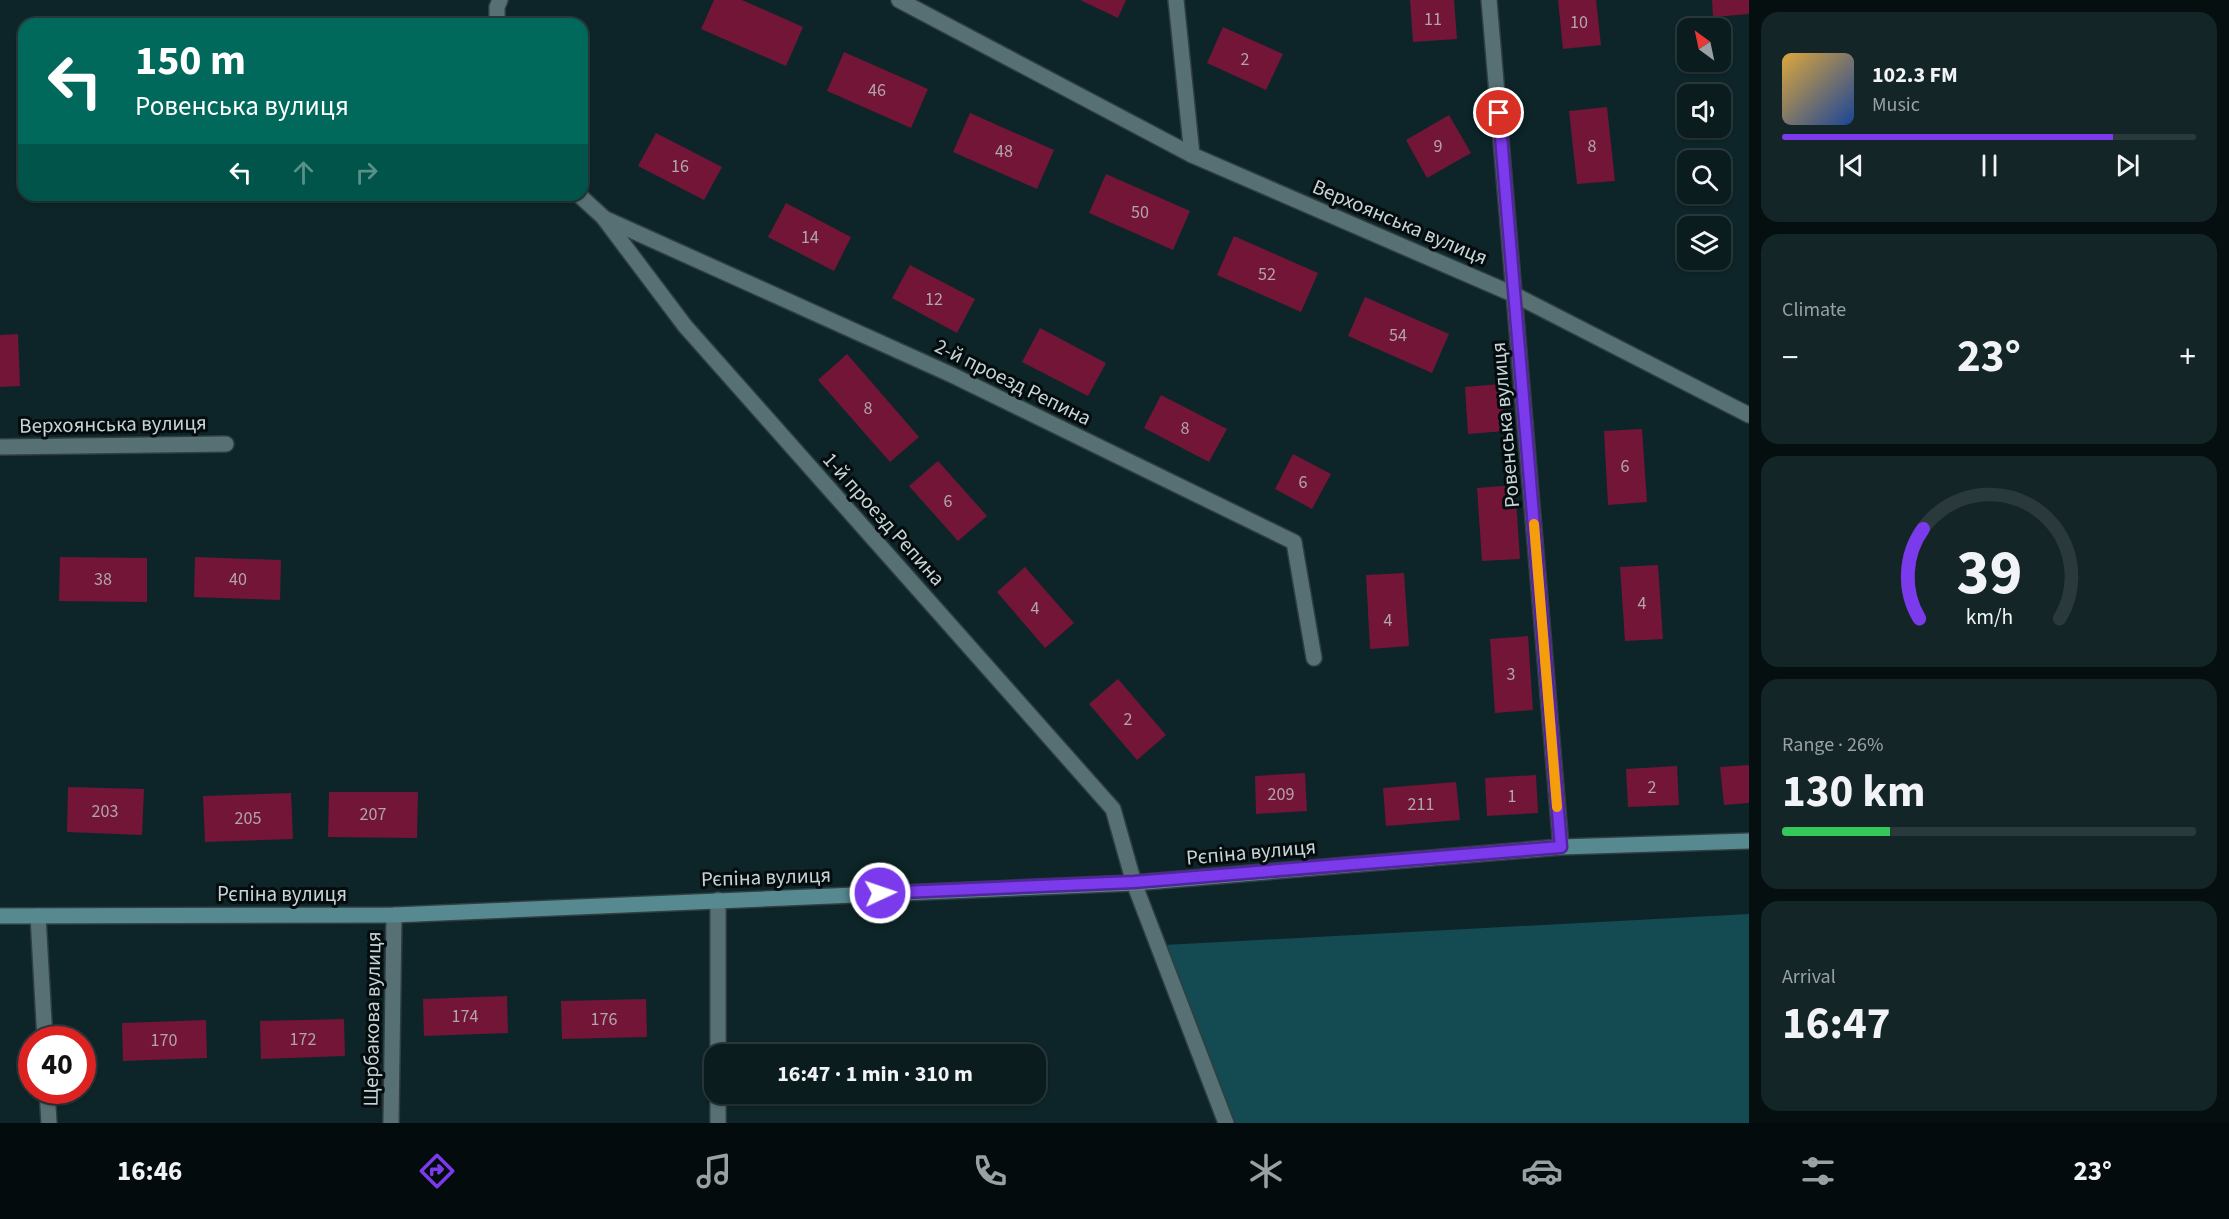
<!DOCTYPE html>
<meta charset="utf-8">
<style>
body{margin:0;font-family:"Source Sans 3",sans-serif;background:#132527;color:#f1f3f6;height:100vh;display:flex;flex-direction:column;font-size:22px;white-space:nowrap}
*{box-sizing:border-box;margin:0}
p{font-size:20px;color:#99a1a4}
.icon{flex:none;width:33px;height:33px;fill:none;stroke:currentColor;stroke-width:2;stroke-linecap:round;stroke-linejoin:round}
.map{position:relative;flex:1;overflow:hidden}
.sheet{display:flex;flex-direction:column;gap:12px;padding:12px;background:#060f10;width:480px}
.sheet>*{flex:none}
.top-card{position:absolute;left:18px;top:18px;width:570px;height:183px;border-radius:18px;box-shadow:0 2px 4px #0004,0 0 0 2px #2a3a3c;background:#00695c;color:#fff;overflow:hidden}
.needle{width:39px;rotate:327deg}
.fabs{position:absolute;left:1677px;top:18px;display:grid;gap:12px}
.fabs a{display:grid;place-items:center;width:54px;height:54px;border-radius:12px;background:#0a1c1e;box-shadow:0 2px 4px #0004,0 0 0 2px #2a3a3c;font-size:30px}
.speed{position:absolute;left:18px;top:1026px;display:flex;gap:12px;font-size:30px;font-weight:700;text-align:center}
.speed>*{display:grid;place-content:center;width:78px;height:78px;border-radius:50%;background:#0a1c1e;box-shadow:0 2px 4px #0004,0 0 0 2px #2a3a3c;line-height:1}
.speed .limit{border:9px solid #d22;background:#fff;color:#111}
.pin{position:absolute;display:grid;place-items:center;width:51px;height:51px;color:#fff;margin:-26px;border:3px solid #fff;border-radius:50%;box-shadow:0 2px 6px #0007}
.me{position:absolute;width:66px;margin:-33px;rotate:87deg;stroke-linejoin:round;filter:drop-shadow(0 0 4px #0008)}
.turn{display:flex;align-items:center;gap:21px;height:126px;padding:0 18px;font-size:27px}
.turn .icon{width:78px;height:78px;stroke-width:2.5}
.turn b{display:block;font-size:42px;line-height:51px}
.lanes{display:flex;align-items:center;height:57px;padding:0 18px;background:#0003;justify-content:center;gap:30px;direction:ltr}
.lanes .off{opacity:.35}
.big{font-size:45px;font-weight:700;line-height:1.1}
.sheet .widget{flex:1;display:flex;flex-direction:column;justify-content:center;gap:9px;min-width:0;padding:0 21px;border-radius:18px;background:#132527}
.sheet .dial{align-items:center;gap:0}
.dial svg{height:156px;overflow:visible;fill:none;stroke:#2a3a3c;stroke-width:7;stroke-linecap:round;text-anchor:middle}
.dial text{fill:#f1f3f6;stroke:none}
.song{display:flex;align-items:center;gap:18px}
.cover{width:72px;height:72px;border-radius:9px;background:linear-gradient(135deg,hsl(40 70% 55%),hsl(220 70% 35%))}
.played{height:6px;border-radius:3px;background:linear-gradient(90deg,#7c3aed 80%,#2a3a3c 80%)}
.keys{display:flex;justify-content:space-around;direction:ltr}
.heat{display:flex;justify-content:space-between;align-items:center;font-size:33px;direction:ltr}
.charge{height:9px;border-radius:4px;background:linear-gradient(90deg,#34c759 26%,#2a3a3c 0)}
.trip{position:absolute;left:704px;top:1044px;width:342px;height:60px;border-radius:18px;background:#0a1c1e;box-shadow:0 2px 4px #0004,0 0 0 2px #2a3a3c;font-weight:700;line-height:60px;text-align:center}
.dock{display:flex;height:96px;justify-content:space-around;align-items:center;background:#040b0c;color:#99a1a4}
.dock .icon{width:42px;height:42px}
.dock .on{color:#7c3aed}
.dock b{font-size:27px;color:#f1f3f6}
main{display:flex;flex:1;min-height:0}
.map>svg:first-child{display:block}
.green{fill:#144a52}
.building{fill:#721537}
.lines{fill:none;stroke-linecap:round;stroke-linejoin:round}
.street-casing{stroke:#303e40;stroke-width:18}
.secondary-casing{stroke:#303e40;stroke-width:18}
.street{stroke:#577074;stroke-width:15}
.secondary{stroke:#578990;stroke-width:15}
.route-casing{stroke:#51269a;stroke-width:15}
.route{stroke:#7c3aed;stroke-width:10}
.slow{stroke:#f59e0b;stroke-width:10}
.labels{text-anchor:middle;stroke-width:6;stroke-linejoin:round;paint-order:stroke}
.number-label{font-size:18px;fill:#b2a4ae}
.street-label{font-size:21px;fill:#c7d4d6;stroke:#040c0e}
</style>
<main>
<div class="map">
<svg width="1749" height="1123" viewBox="0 0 1749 1123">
<rect width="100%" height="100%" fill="#0d2528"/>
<polygon class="green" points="1749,914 1749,1123 1233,1123 1164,945"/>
<g class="building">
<polygon points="714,0 742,0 803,27 786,66 701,29"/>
<polygon points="1080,0 1126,0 1118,18"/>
<polygon points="1410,0 1454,0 1457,39 1413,42"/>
<polygon points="1558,0 1596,0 1601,45 1563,49"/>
<polygon points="1712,0 1749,0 1749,14 1713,17"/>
<polygon points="1223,27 1283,54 1266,90 1207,63"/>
<polygon points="844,52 928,89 911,128 827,91"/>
<polygon points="1607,107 1615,181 1577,184 1569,111"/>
<polygon points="970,113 1054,150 1037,189 953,152"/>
<polygon points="1449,115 1471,153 1427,178 1406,140"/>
<polygon points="656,133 722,167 704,200 638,166"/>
<polygon points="1106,174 1190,211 1173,250 1089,213"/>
<polygon points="786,203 851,237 834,271 768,237"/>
<polygon points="1234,236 1318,273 1301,312 1217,275"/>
<polygon points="910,265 975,299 957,333 892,298"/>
<polygon points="1365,297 1449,334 1432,373 1348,336"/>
<polygon points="1040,328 1106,363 1088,396 1022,362"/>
<polygon points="18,334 20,386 0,387 0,335"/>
<polygon points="847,354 919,437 890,462 818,380"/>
<polygon points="1501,384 1505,431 1468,434 1465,387"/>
<polygon points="1161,395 1227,429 1209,462 1144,428"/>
<polygon points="1642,429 1647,502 1608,505 1604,431"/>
<polygon points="1293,454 1331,474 1312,509 1275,489"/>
<polygon points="938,461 987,516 958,541 909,486"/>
<polygon points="1515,485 1520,559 1482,561 1477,488"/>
<polygon points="60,557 147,558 147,602 59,601"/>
<polygon points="195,557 281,560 280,600 194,597"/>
<polygon points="1658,565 1663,639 1625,641 1620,567"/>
<polygon points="1025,567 1074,623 1045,648 997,592"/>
<polygon points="1404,573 1409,646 1370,649 1366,575"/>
<polygon points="1528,636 1533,710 1495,713 1490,639"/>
<polygon points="1118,679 1166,735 1137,760 1089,704"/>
<polygon points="1749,765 1749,803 1724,805 1720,767"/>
<polygon points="1677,766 1679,805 1628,807 1626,769"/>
<polygon points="1305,773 1307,811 1256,814 1255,776"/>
<polygon points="1536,775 1538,813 1487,816 1485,778"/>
<polygon points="1456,782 1460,820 1386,826 1383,788"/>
<polygon points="68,787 144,789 142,835 67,832"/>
<polygon points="329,792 418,792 417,838 328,837"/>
<polygon points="291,793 293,839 205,842 203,796"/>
<polygon points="507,996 508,1033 424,1036 423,999"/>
<polygon points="646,999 647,1037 562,1039 561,1001"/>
<polygon points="344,1019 345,1056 261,1059 260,1021"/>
<polygon points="206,1020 207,1058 123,1061 122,1023"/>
</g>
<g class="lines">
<g class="street-casing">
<g id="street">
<polyline points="899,0 1192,155 1515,295 1749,415"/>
<polyline points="1176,0 1192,155"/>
<polyline points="1489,0 1561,847"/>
<polyline points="497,24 497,7 500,0"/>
<polyline points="579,195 603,217 685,326 1113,809 1134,883 1226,1123"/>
<polyline points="606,219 952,375 1294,542 1314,658"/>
<polyline points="0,447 226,444"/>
<polyline points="718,900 718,1054"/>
<polyline points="38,916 45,1040"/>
<polyline points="47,1090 49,1123"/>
<polyline points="718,1094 718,1123"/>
<polyline points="391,1123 394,915"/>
</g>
</g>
<g class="secondary-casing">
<polyline id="secondary" points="0,916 394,915 1134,883 1561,847 1749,841"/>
</g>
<use href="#street" class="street"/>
<use href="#secondary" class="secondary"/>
</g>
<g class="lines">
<g class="route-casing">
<polyline id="route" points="880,893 1134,882 1561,847 1499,113"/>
</g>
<use href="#route" class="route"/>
<polyline class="slow" points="1534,524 1557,807"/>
</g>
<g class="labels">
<g class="number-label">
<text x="1433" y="25">11</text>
<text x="1579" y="28">10</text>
<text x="1245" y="65">2</text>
<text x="877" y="96">46</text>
<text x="1438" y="152">9</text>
<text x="1592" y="152">8</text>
<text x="1004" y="157">48</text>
<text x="680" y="172">16</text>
<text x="1140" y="218">50</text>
<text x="810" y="243">14</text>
<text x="1267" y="280">52</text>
<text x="934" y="305">12</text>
<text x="1398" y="341">54</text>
<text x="868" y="414">8</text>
<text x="1185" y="434">8</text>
<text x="1625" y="472">6</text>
<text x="1303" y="488">6</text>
<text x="948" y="507">6</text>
<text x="103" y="585">38</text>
<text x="238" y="585">40</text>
<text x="1642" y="609">4</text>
<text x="1035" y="614">4</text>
<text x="1388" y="626">4</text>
<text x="1511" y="680">3</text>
<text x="1128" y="725">2</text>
<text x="1652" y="793">2</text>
<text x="1281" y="800">209</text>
<text x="1512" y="802">1</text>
<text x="1421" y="810">211</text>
<text x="105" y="817">203</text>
<text x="373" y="820">207</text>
<text x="248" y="824">205</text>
<text x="465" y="1022">174</text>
<text x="604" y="1025">176</text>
<text x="303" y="1045">172</text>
<text x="164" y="1046">170</text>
</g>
<g class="street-label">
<text transform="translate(1400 222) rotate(23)" y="7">Верхоянська вулиця</text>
<text transform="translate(1013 382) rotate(26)" y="7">2-й проезд Репина</text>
<text transform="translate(113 424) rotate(-1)" y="7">Верхоянська вулиця</text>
<text transform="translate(1505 425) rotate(-95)" y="7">Ровенська вулиця</text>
<text transform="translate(884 519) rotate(48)" y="7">1-й проезд Репина</text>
<text transform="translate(1251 852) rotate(-5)" y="7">Рєпіна вулиця</text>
<text transform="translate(766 877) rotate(-2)" y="7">Рєпіна вулиця</text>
<text x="282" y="901">Рєпіна вулиця</text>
<text transform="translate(372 1019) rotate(-89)" y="7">Щербакова вулиця</text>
</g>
</g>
</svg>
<div class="fabs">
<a><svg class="needle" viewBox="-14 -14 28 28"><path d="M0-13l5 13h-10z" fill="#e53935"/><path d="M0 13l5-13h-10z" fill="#99a1a4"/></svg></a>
<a><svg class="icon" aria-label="sound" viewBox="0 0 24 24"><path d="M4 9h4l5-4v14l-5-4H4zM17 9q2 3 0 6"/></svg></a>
<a><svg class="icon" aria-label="search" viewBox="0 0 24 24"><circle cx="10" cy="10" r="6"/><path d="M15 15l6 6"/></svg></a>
<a><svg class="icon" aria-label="layers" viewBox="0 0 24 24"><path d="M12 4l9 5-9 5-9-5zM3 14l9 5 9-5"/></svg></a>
</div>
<div class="speed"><div class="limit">40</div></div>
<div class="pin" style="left:1499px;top:113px;background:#d93025"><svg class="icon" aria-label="arrive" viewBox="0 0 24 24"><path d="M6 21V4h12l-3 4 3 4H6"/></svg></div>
<svg class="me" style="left:880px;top:893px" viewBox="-20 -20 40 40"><circle r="17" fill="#7c3aed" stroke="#fff" stroke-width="3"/><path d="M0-11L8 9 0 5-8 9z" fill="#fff"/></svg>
<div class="trip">16:47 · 1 min · 310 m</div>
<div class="top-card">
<div class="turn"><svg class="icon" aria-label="left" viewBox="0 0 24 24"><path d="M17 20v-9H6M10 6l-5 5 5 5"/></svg><div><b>150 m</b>Ровенська вулиця</div></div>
<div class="lanes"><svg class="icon" aria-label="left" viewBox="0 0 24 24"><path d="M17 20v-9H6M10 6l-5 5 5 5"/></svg><svg class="icon off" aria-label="ahead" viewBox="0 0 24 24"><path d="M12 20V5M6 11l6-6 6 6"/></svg><svg class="icon off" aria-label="right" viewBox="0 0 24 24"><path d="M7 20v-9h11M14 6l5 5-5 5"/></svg></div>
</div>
</div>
<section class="sheet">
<div class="widget">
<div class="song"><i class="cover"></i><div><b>102.3 FM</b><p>Music</p></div></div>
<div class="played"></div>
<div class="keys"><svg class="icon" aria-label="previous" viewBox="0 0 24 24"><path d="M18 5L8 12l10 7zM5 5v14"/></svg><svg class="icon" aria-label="pause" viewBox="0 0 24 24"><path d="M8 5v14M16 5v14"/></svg><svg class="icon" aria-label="next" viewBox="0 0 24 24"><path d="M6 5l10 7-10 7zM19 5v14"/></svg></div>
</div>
<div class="widget"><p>Climate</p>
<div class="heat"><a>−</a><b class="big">23°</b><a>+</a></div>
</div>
<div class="widget dial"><svg viewBox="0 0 100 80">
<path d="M14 69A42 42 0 1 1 86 69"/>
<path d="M14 69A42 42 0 0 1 16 23" stroke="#7c3aed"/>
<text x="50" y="56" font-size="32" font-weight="700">39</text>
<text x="50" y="72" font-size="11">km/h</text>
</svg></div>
<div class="widget"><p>Range · 26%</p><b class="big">130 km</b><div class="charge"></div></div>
<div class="widget"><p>Arrival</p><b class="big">16:47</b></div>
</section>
</main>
<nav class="dock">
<b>16:46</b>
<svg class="icon on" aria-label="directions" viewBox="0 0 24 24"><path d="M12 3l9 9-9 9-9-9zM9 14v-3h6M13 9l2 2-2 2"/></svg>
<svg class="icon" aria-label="music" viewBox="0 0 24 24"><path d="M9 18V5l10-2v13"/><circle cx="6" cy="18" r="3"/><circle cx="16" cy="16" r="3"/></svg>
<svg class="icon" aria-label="phone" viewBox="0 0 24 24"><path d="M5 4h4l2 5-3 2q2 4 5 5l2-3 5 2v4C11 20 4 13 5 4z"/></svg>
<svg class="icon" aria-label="climate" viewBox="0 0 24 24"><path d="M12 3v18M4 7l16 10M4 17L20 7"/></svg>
<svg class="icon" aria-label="car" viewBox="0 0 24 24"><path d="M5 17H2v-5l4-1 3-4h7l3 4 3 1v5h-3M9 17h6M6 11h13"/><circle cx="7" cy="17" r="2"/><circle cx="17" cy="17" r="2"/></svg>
<svg class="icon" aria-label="filters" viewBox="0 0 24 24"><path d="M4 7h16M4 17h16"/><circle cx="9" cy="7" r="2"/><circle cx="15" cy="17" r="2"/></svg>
<b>23°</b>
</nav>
